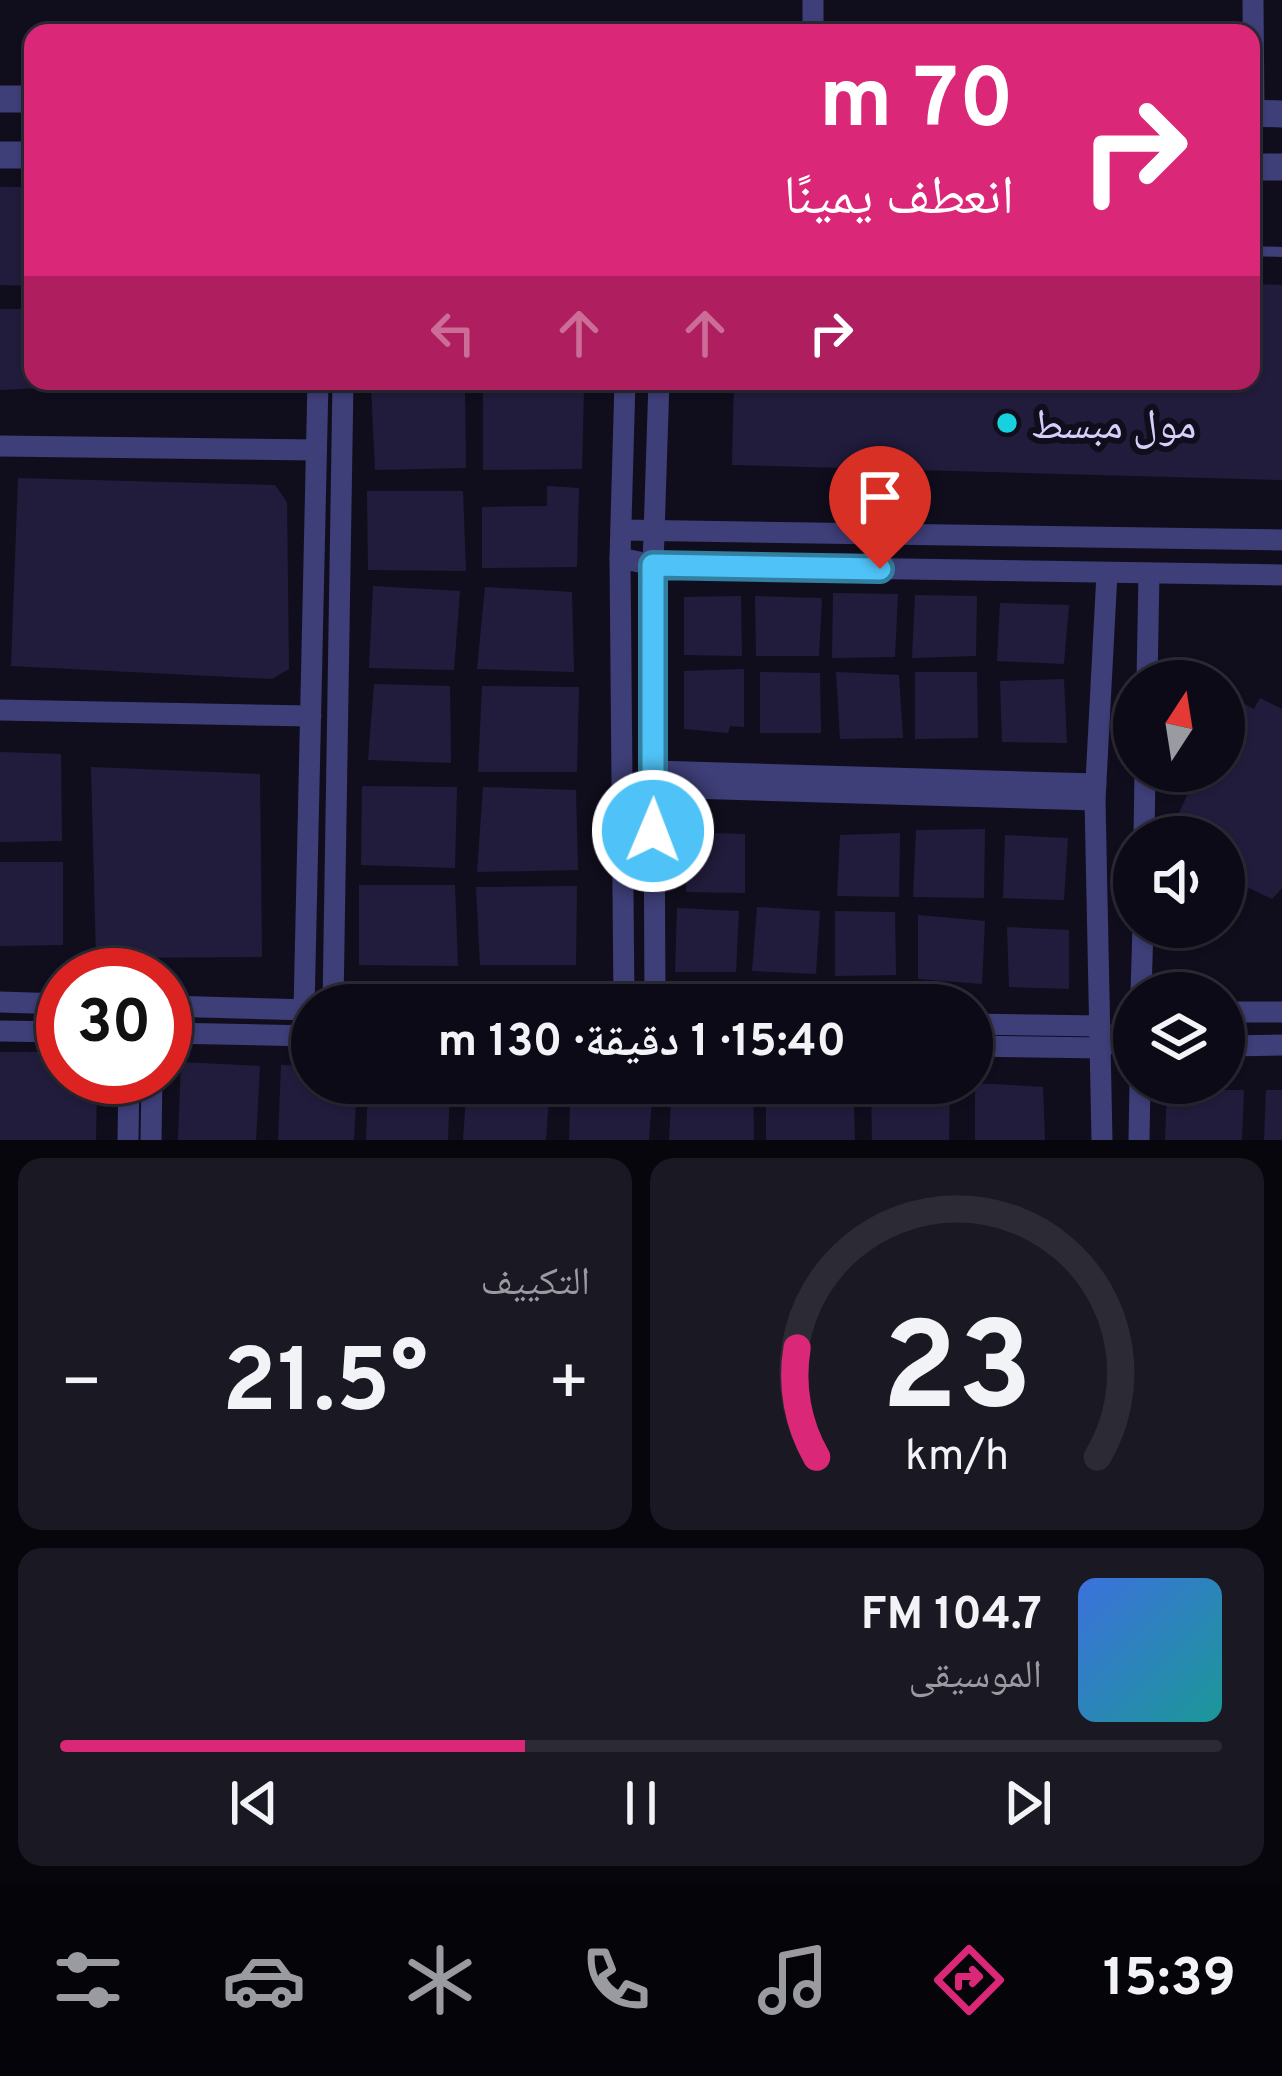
<!DOCTYPE html>
<html lang="ar">
<meta charset="utf-8">
<style>
body{margin:0;font-family:Overpass,"Noto Naskh Arabic",sans-serif;background:#1a1823;color:#f1f3f6;direction:rtl;height:100vh;display:flex;flex-direction:column;font-size:45px;white-space:nowrap}
*{box-sizing:border-box;margin:0}
p{font-size:39px;color:#9a9aa1}
.icon{flex:none;width:66px;height:66px;fill:none;stroke:currentColor;stroke-width:2;stroke-linecap:round;stroke-linejoin:round}
.map{position:relative;height:1140px;overflow:hidden;direction:ltr}
.panel{display:flex;flex-direction:column;gap:18px;padding:18px;background:#07060c;flex:1}
.panel>*{flex:none}
.banner{position:absolute;left:24px;top:24px;width:1236px;height:366px;border-radius:24px;box-shadow:0 3px 9px #0004,0 0 0 3px #2c2b35;direction:rtl;background:#db2777;color:#fff;overflow:hidden}
.needle{width:78px;rotate:12deg}
.controls{position:absolute;left:1113px;top:660px;display:grid;gap:24px}
.controls a{display:grid;place-items:center;width:132px;height:132px;border-radius:50%;background:#0c0a16;box-shadow:0 3px 9px #0004,0 0 0 3px #2c2b35;font-size:60px}
.speed{position:absolute;left:36px;top:948px;display:flex;gap:24px;font-size:60px;font-weight:700;text-align:center}
.speed>*{display:grid;place-content:center;width:156px;height:156px;border-radius:50%;background:#0c0a16;box-shadow:0 3px 9px #0004,0 0 0 3px #2c2b35;line-height:1}
.speed .limit{border:18px solid #d22;background:#fff;color:#111}
.pin{position:absolute;display:grid;place-items:center;width:102px;height:102px;color:#fff;margin:-123px -51px;border-radius:50% 50% 50% 0;rotate:-45deg;box-shadow:0 0 12px #0007}
.pin .icon{rotate:45deg}
.me{position:absolute;width:132px;margin:-66px;rotate:1deg;stroke-linejoin:round;filter:drop-shadow(0 0 9px #0008)}
.turn{display:flex;align-items:center;gap:42px;height:252px;padding:0 48px;font-size:54px}
.turn .icon{width:156px;height:156px;stroke-width:2.5}
.turn b{display:block;font-size:84px;line-height:102px}
.lanes{display:flex;align-items:center;height:114px;padding:0 48px;background:#0003;justify-content:center;gap:60px;direction:ltr}
.lanes .off{opacity:.35}
.big{font-size:90px;font-weight:700;line-height:1.1}
.panel .tile{flex:1;display:flex;flex-direction:column;justify-content:center;gap:18px;min-width:0;padding:0 42px;border-radius:24px;background:#1a1823}
.panel .dial{align-items:center;gap:0}
.dial svg{height:312px;overflow:visible;fill:none;stroke:#2c2b35;stroke-width:7;stroke-linecap:round;text-anchor:middle}
.dial text{fill:#f1f3f6;stroke:none}
.song{display:flex;align-items:center;gap:36px}
.cover{width:144px;height:144px;border-radius:18px;background:linear-gradient(135deg,hsl(220 70% 55%),hsl(180 70% 35%))}
.played{height:12px;border-radius:6px;background:linear-gradient(90deg,#db2777 40%,#2c2b35 40%)}
.keys{display:flex;justify-content:space-around;direction:ltr}
.heat{display:flex;justify-content:space-between;align-items:center;font-size:66px;direction:ltr}
.panel .tiles{flex:1;display:grid;gap:18px;grid-template-columns:1fr 1fr}
.tile:last-child{grid-column:span 2}
.trip{position:absolute;left:291px;top:984px;width:702px;height:120px;border-radius:60px;background:#0c0a16;box-shadow:0 3px 9px #0004,0 0 0 3px #2c2b35;font-weight:700;line-height:120px;text-align:center;direction:rtl}
.dock{display:flex;height:192px;justify-content:space-around;align-items:center;background:#050409;color:#9a9aa1}
.dock .icon{width:84px;height:84px}
.dock .active{color:#db2777}
.dock b{font-size:54px;color:#f1f3f6}
.map>svg:first-child{display:block}
.building{fill:#221c3c}
.lines{fill:none;stroke-linecap:round;stroke-linejoin:round}
.service{stroke:#3e3e78;stroke-width:10}
.minor{stroke:#3e3e78;stroke-width:21}
.tertiary{stroke:#3e3e78;stroke-width:27}
.route-casing{stroke:#337fa1;stroke-width:30}
.route{stroke:#4fc3f7;stroke-width:21}
.poi-dot{fill:#17d1df;stroke:#100e1d;stroke-width:4.5}
.labels{text-anchor:middle;stroke-width:12;stroke-linejoin:round;paint-order:stroke}
.poi-label{font-size:42px;fill:#d3cffa;stroke:#100e1d;text-anchor:start}
</style>
<div class="map">
<svg width="1282" height="1140" viewBox="0 0 1282 1140">
<rect width="100%" height="100%" fill="#100e1d"/>
<g class="building">
<polygon points="0,187 33,187 33,286 0,285"/>
<polygon points="1251,284 1282,285 1282,480 732,465 734,381 1251,381"/>
<polygon points="0,309 33,309 33,381 63,381 63,387 0,390"/>
<polygon points="371,386 465,389 466,468 375,470"/>
<polygon points="483,387 584,390 582,469 483,470"/>
<polygon points="18,478 275,485 287,502 289,669 272,679 11,666"/>
<polygon points="547,486 579,488 577,567 482,568 482,507 547,506"/>
<polygon points="367,491 463,491 466,571 368,570"/>
<polygon points="373,586 460,591 454,670 369,668"/>
<polygon points="485,587 572,592 574,672 477,669"/>
<polygon points="833,593 898,594 895,657 832,658"/>
<polygon points="915,595 977,596 976,656 912,658"/>
<polygon points="741,596 742,656 684,655 684,597"/>
<polygon points="755,596 822,598 819,656 756,656"/>
<polygon points="1000,603 1069,605 1064,664 997,661"/>
<polygon points="744,669 744,727 730,726 728,733 684,729 684,671"/>
<polygon points="760,672 820,673 821,733 760,733"/>
<polygon points="836,672 899,675 903,738 840,739"/>
<polygon points="915,672 977,672 978,738 915,739"/>
<polygon points="1064,679 1067,743 1002,742 1000,681"/>
<polygon points="374,684 450,686 451,763 368,760"/>
<polygon points="482,686 579,687 577,772 478,772"/>
<polygon points="1232,697 1254,709 1260,698 1282,709 1282,888 1272,899 1224,876 1224,837 1170,833 1198,771 1224,771 1224,715"/>
<polygon points="0,752 61,754 62,841 0,842"/>
<polygon points="91,767 260,774 262,957 96,958"/>
<polygon points="362,786 457,787 455,868 361,865"/>
<polygon points="483,787 576,790 578,870 477,872"/>
<polygon points="985,829 984,898 913,897 916,830"/>
<polygon points="688,832 745,834 745,893 686,892"/>
<polygon points="900,833 899,897 837,896 840,835"/>
<polygon points="1005,835 1068,838 1064,900 1003,898"/>
<polygon points="0,862 63,862 63,945 0,946"/>
<polygon points="359,885 455,885 458,966 359,965"/>
<polygon points="577,886 576,965 480,965 476,887"/>
<polygon points="757,907 820,911 816,974 752,971"/>
<polygon points="677,908 739,911 736,972 675,972"/>
<polygon points="835,911 895,912 896,975 835,976"/>
<polygon points="918,915 985,921 982,984 918,979"/>
<polygon points="1007,927 1069,930 1069,989 1009,987"/>
<polygon points="0,1052 63,1052 63,1077 97,1077 96,1140 0,1140"/>
<polygon points="181,1062 260,1066 256,1140 178,1140"/>
<polygon points="281,1065 312,1066 312,1083 357,1083 354,1140 278,1140"/>
<polygon points="368,1083 450,1083 448,1140 366,1140"/>
<polygon points="467,1083 550,1083 546,1140 463,1140"/>
<polygon points="571,1083 653,1083 649,1140 569,1140"/>
<polygon points="672,1083 753,1083 754,1140 669,1140"/>
<polygon points="766,1083 853,1083 855,1140 766,1140"/>
<polygon points="871,1083 950,1083 949,1140 872,1140"/>
<polygon points="975,1083 1043,1087 1045,1140 975,1140"/>
<polygon points="1167,1090 1244,1090 1242,1140 1165,1140"/>
<polygon points="1266,1090 1282,1090 1282,1140 1264,1140"/>
</g>
<g class="lines">
<polyline class="service" points="1251,251 1282,252"/>
<g class="minor">
<polyline points="1253,0 1254,113"/>
<polyline points="813,33 813,0"/>
<polyline points="0,446 316,450"/>
<polyline points="621,530 1282,540"/>
<polyline points="620,558 653,565 1282,575"/>
<polyline points="1147,681 1149,573"/>
<polyline points="0,710 311,716"/>
<polyline points="654,771 1096,784"/>
<polyline points="653,787 1095,800"/>
<polyline points="1144,837 1145,771"/>
<polyline points="1141,993 1143,927"/>
<polyline points="0,1002 63,1004"/>
<polyline points="333,1005 343,381"/>
<polyline points="624,1005 620,558 625,381"/>
<polyline points="655,1005 653,565 659,381"/>
<polyline points="165,1006 312,1010"/>
<polyline points="304,1010 318,381"/>
<polyline points="1224,1012 1282,1012"/>
<polyline points="972,1024 1100,1026"/>
<polyline points="0,1031 63,1032"/>
<polyline points="165,1033 312,1036"/>
<polyline points="972,1046 1103,1048"/>
<polyline points="1224,1046 1282,1045"/>
<polyline points="128,1140 129,1077"/>
<polyline points="151,1140 152,1077"/>
<polyline points="1102,1140 1095,800 1107,573"/>
<polyline points="1139,1140 1140,1083"/>
</g>
<g class="tertiary">
<polyline points="0,99 33,99"/>
<polyline points="1251,113 1282,114"/>
<polyline points="0,155 33,155"/>
<polyline points="1251,167 1282,167"/>
</g>
</g>
<g class="lines">
<g class="route-casing">
<polyline id="route" points="653,831 653,565 880,569"/>
</g>
<use href="#route" class="route"/>
</g>
<circle class="poi-dot" cx="1007" cy="423" r="12"/>
<g class="labels">
<g class="poi-label">
<text x="1031" y="438">مول مبسط</text>
</g>
</g>
</svg>
<div class="controls">
<a><svg class="needle" viewBox="-14 -14 28 28"><path d="M0-13l5 13h-10z" fill="#e53935"/><path d="M0 13l5-13h-10z" fill="#9a9aa1"/></svg></a>
<a><svg class="icon" aria-label="sound" viewBox="0 0 24 24"><path d="M4 9h4l5-4v14l-5-4H4zM17 9q2 3 0 6"/></svg></a>
<a><svg class="icon" aria-label="layers" viewBox="0 0 24 24"><path d="M12 4l9 5-9 5-9-5zM3 14l9 5 9-5"/></svg></a>
</div>
<div class="speed"><div class="limit">30</div></div>
<div class="pin" style="left:880px;top:569px;background:#d93025"><svg class="icon" aria-label="arrive" viewBox="0 0 24 24"><path d="M6 21V4h12l-3 4 3 4H6"/></svg></div>
<svg class="me" style="left:653px;top:831px" viewBox="-20 -20 40 40"><circle r="17" fill="#4fc3f7" stroke="#fff" stroke-width="3"/><path d="M0-11L8 9 0 5-8 9z" fill="#fff"/></svg>
<div class="trip">15:40 · 1 دقيقة · 130 m</div>
<div class="banner">
<div class="turn"><svg class="icon" aria-label="right" viewBox="0 0 24 24"><path d="M7 20v-9h11M14 6l5 5-5 5"/></svg><div><b>70 m</b>انعطف يمينًا</div></div>
<div class="lanes"><svg class="icon off" aria-label="left" viewBox="0 0 24 24"><path d="M17 20v-9H6M10 6l-5 5 5 5"/></svg><svg class="icon off" aria-label="ahead" viewBox="0 0 24 24"><path d="M12 20V5M6 11l6-6 6 6"/></svg><svg class="icon off" aria-label="ahead" viewBox="0 0 24 24"><path d="M12 20V5M6 11l6-6 6 6"/></svg><svg class="icon" aria-label="right" viewBox="0 0 24 24"><path d="M7 20v-9h11M14 6l5 5-5 5"/></svg></div>
</div>
</div>
<section class="panel">
<div class="tiles">
<div class="tile dial"><svg viewBox="0 0 100 80">
<path d="M14 69A42 42 0 1 1 86 69"/>
<path d="M14 69A42 42 0 0 1 9 41" stroke="#db2777"/>
<text x="50" y="56" font-size="32" font-weight="700">23</text>
<text x="50" y="72" font-size="11">km/h</text>
</svg></div>
<div class="tile"><p>التكييف</p>
<div class="heat"><a>−</a><b class="big">21.5°</b><a>+</a></div>
</div>
<div class="tile">
<div class="song"><i class="cover"></i><div><b>104.7 FM</b><p>الموسيقى</p></div></div>
<div class="played"></div>
<div class="keys"><svg class="icon" aria-label="previous" viewBox="0 0 24 24"><path d="M18 5L8 12l10 7zM5 5v14"/></svg><svg class="icon" aria-label="pause" viewBox="0 0 24 24"><path d="M8 5v14M16 5v14"/></svg><svg class="icon" aria-label="next" viewBox="0 0 24 24"><path d="M6 5l10 7-10 7zM19 5v14"/></svg></div>
</div>
</div>
</section>
<nav class="dock">
<b>15:39</b>
<svg class="icon active" aria-label="directions" viewBox="0 0 24 24"><path d="M12 3l9 9-9 9-9-9zM9 14v-3h6M13 9l2 2-2 2"/></svg>
<svg class="icon" aria-label="music" viewBox="0 0 24 24"><path d="M9 18V5l10-2v13"/><circle cx="6" cy="18" r="3"/><circle cx="16" cy="16" r="3"/></svg>
<svg class="icon" aria-label="phone" viewBox="0 0 24 24"><path d="M5 4h4l2 5-3 2q2 4 5 5l2-3 5 2v4C11 20 4 13 5 4z"/></svg>
<svg class="icon" aria-label="climate" viewBox="0 0 24 24"><path d="M12 3v18M4 7l16 10M4 17L20 7"/></svg>
<svg class="icon" aria-label="car" viewBox="0 0 24 24"><path d="M5 17H2v-5l4-1 3-4h7l3 4 3 1v5h-3M9 17h6M6 11h13"/><circle cx="7" cy="17" r="2"/><circle cx="17" cy="17" r="2"/></svg>
<svg class="icon" aria-label="filters" viewBox="0 0 24 24"><path d="M4 7h16M4 17h16"/><circle cx="9" cy="7" r="2"/><circle cx="15" cy="17" r="2"/></svg>
</nav>
